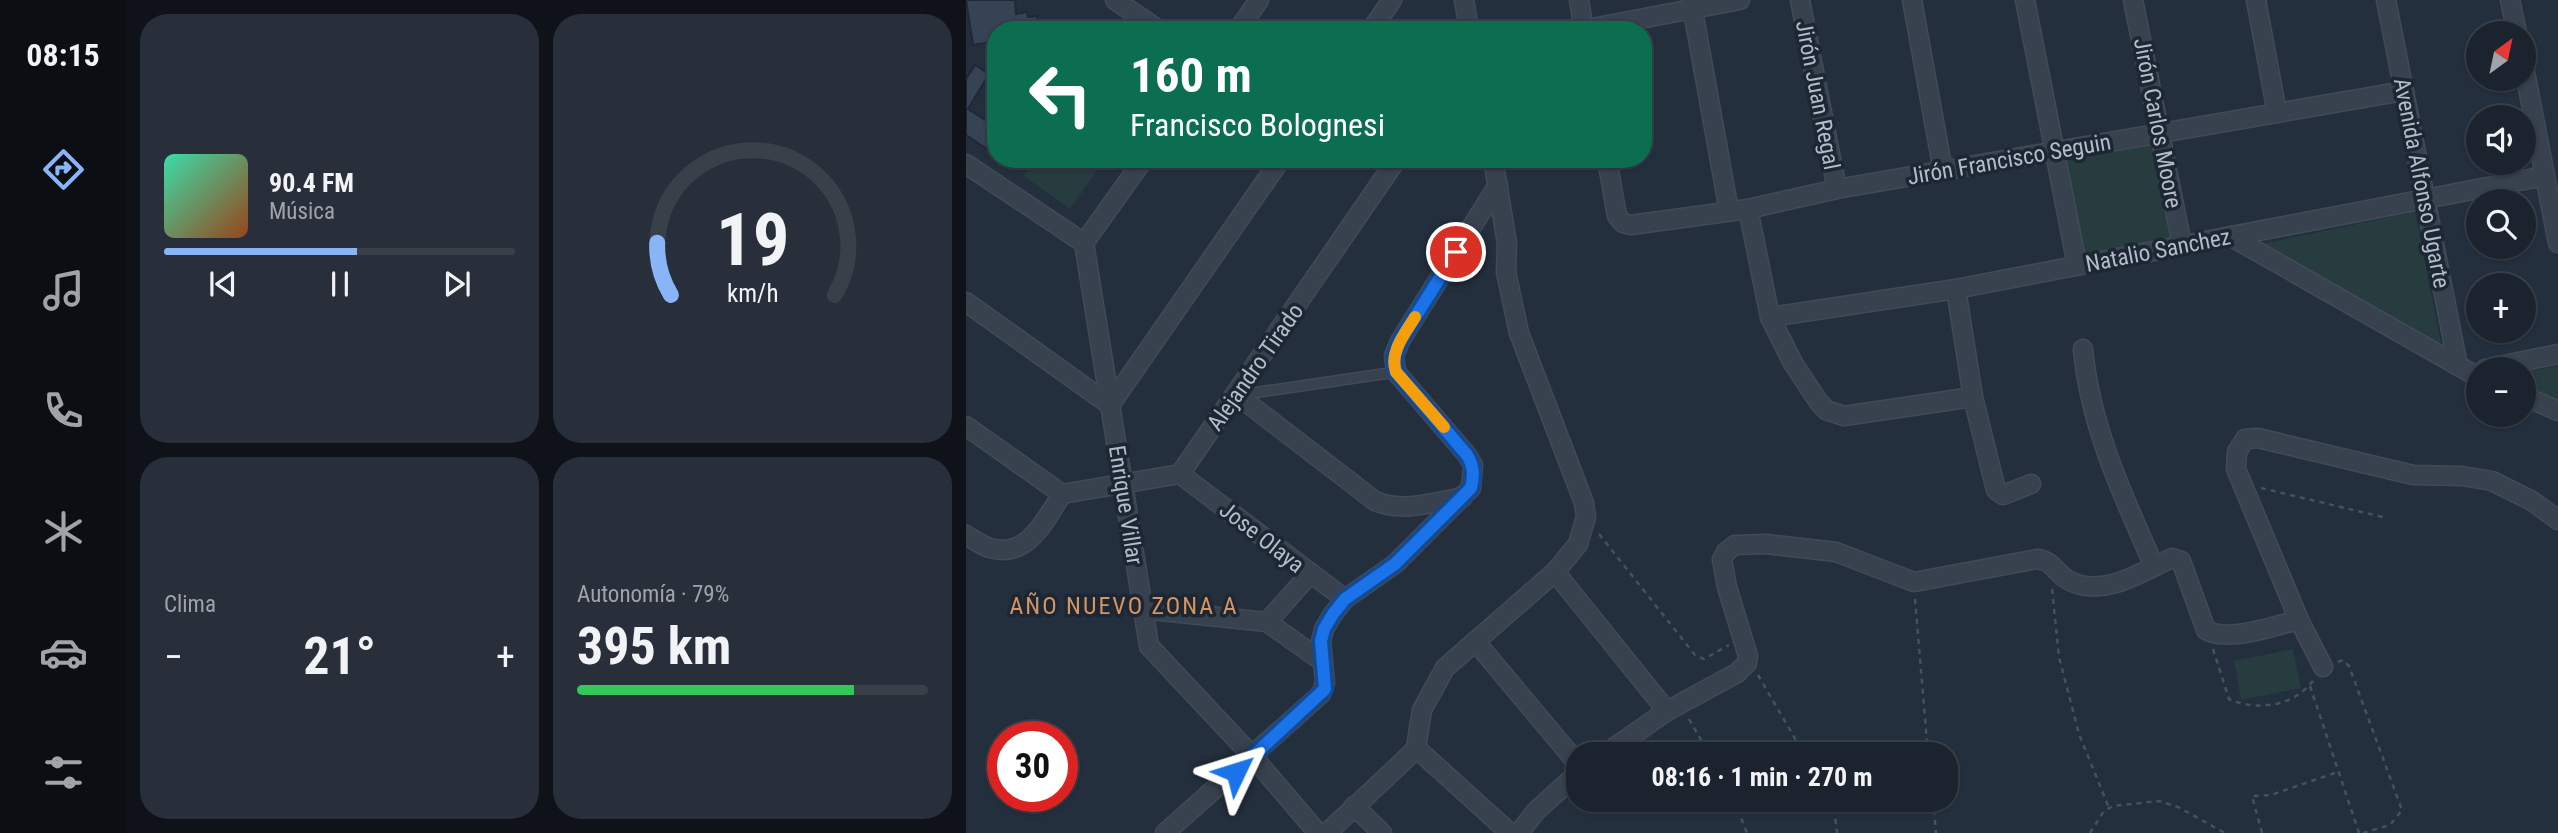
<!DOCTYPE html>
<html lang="es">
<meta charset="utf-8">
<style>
body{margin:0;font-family:"Roboto Condensed",sans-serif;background:#282f3a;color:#f1f3f6;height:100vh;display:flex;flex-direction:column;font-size:26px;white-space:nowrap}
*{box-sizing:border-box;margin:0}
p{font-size:23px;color:#a0a4aa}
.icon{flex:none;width:38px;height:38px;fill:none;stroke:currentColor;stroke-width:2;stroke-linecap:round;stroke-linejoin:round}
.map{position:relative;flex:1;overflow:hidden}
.drawer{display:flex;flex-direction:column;gap:14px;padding:14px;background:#0f1319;width:840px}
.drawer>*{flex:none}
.hud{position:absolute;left:21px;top:21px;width:665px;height:147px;border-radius:28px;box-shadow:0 2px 5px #0004,0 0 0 2px #39404a;background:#0b6e4f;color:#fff;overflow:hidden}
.needle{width:46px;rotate:33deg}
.fabs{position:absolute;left:1500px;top:21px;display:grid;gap:14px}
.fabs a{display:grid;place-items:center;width:70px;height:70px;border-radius:50%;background:#1b232e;box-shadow:0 2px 5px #0004,0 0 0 2px #39404a;font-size:35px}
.speed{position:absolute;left:21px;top:721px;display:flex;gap:14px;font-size:35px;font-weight:700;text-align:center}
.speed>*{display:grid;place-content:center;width:91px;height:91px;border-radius:50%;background:#1b232e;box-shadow:0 2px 5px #0004,0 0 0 2px #39404a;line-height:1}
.speed .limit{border:10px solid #d22;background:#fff;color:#111}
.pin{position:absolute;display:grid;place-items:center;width:60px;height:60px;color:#fff;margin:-30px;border:4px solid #fff;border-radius:50%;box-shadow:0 2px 7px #0007}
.me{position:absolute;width:77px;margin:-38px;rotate:49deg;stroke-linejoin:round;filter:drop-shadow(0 0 5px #0008)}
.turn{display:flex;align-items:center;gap:24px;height:147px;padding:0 28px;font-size:32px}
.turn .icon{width:91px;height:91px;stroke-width:2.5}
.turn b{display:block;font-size:49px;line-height:60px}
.big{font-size:52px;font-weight:700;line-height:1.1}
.drawer .card{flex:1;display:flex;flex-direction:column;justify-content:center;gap:10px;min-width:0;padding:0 24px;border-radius:28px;background:#282f3a}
.drawer .dial{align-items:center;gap:0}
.dial svg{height:182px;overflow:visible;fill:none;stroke:#39404a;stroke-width:7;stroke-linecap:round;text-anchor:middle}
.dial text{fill:#f1f3f6;stroke:none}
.song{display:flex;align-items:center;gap:21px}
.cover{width:84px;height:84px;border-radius:10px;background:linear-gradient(135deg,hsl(160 70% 55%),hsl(20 70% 35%))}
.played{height:7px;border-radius:4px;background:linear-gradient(90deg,#8ab4f8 55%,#39404a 55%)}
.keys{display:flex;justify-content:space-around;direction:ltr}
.heat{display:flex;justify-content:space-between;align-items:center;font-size:38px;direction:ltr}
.charge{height:10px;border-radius:5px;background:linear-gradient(90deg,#34c759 79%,#39404a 0)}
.drawer .tiles{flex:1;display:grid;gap:14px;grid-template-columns:repeat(2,1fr)}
.trip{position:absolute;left:600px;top:742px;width:392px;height:70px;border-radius:28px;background:#1b232e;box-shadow:0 2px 5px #0004,0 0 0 2px #39404a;font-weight:700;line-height:70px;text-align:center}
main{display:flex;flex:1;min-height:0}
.dock{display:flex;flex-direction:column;width:126px;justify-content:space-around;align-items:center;background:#0b0e12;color:#a0a4aa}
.dock .icon{width:49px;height:49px}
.dock .current{color:#8ab4f8}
.dock b{font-size:32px;color:#f1f3f6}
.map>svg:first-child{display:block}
.green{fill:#263c3f}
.building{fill:#364354;stroke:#1f2835;stroke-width:2}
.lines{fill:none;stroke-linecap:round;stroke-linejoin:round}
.service-casing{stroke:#414a57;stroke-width:12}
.minor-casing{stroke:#414a57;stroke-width:21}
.path{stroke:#3f5557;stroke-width:2.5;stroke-dasharray:5 5;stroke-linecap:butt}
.service{stroke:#38414e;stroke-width:9}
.minor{stroke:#38414e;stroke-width:18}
.route-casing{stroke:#114b97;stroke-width:18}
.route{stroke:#1a73e8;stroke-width:12}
.slow{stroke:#f59e0b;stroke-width:12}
.labels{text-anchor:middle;stroke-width:7;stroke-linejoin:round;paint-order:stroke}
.street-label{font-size:23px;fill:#b4bcc9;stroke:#1d2633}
.neighbourhood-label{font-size:24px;letter-spacing:2px;fill:#d59563;stroke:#1d2633}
</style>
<main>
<nav class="dock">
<b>08:15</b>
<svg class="icon current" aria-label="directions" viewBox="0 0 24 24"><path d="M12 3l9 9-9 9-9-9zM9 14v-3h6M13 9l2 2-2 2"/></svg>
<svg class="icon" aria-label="music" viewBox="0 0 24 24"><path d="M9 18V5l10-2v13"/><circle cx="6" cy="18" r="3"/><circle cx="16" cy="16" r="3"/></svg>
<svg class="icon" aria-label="phone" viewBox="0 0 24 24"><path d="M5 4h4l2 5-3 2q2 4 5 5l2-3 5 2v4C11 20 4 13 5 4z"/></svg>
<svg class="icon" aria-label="climate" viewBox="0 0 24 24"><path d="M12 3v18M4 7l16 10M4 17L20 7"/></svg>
<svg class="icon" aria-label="car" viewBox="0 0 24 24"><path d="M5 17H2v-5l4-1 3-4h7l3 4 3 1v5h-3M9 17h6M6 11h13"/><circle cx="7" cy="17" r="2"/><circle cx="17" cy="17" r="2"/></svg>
<svg class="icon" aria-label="filters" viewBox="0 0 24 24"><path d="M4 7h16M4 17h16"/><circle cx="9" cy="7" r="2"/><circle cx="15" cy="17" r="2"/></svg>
</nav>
<section class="drawer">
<div class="tiles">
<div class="card">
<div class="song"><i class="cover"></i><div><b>90.4 FM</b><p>Música</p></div></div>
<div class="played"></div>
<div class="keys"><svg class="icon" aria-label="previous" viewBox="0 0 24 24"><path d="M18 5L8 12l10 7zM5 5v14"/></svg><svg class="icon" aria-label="pause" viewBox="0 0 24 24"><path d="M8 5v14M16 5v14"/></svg><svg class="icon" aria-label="next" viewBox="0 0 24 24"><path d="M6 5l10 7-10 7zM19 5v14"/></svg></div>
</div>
<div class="card dial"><svg viewBox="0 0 100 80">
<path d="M14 69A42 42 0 1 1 86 69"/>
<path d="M14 69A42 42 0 0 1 8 46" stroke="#8ab4f8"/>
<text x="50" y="56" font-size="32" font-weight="700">19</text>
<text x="50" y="72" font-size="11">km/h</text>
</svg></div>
<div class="card"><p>Clima</p>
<div class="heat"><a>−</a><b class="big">21°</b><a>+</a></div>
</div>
<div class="card"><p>Autonomía · 79%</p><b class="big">395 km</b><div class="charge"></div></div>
</div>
</section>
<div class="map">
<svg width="1592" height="833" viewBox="0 0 1592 833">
<rect width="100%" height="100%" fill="#242f3e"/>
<g class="green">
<polygon points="1187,143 1205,241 1117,256 1100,158"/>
<polygon points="70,159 139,159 104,209 58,176"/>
<polygon points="1449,212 1476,348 1295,244"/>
<polygon points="1592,366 1592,404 1558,388 1558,372"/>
<polygon points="1327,649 1335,688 1275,700 1268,661"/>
</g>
<g class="building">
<polygon points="0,0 49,0 50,14 61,12 62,17 71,16 74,30 30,30 30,41 7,45"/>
<polygon points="9,65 23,74 2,109 30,127 30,155 0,135 0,79"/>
</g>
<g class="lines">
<g class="service-casing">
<polyline id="service" points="273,395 430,372"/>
</g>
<g class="minor-casing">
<g id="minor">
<polyline points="149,0 193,30"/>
<polyline points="498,0 503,30"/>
<polyline points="613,0 618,30"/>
<polyline points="725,0 763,211"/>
<polyline points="834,0 871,189"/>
<polyline points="946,0 977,171"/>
<polyline points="1059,0 1111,265"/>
<polyline points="1167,0 1216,245"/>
<polyline points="1290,0 1311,113"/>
<polyline points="1420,0 1492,366"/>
<polyline points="1544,0 1551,33"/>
<polyline points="272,30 293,0"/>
<polyline points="405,30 426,0"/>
<polyline points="616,30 774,0"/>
<polyline points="1558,67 1592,243"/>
<polyline points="641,159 651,216 657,223 665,225 782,209 871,189 1438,91"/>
<polyline points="0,164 118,243"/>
<polyline points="782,209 804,317 827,363 852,401 860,410 878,416 1007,397"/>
<polyline points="1264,236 1512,377"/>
<polyline points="118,243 183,646 287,757 352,833"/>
<polyline points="118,243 178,159"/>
<polyline points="990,289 1007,397 1030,490 1037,495 1065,484"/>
<polyline points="0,302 144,405 315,159"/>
<polyline points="804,317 990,289 1579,176"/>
<path d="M1117,349C1124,426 1157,496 1188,566"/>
<polyline points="1519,369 1592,354"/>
<path d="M271,395L409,501C437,513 468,502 497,497"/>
<polyline points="1558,396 1592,411"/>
<polyline points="0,426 96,494"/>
<polyline points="214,474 379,599"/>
<polyline points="96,494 214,474 431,159"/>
<path d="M0,535C7,539 16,546 24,548C62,559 79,520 96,494"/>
<polyline points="589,572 701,711"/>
<polyline points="176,609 301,622 356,661"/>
<polyline points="301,622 344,574"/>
<polyline points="509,641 612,764"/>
<polyline points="1357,667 1333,620 1270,469 1271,452 1279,439 1292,438 1447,475 1496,476 1526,481 1566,501 1592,520"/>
<polyline points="450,748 544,833"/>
<path d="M639,754L701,711L771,673L781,663L782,656L761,587L756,560L760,552L769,545L800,544L870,552L948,582L1071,559C1086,560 1090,573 1102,580C1136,599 1175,572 1206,558L1215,561L1240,630C1261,643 1310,625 1333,620"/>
<polyline points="388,806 416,833"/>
<polyline points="199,833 355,694 359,683 355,641 358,629 367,614 379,599 429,564 505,488 507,465 501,455 430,372 428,356 434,341 532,185"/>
<polyline points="361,833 446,753 450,748 456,710 479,668 589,572 612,544 620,517 618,503 553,333 540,272 541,243 527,159"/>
<polyline points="553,833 570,811 612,773"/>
</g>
</g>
<g class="path">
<polyline points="1295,488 1421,518"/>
<polyline points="633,534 729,655 738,659 763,645"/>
<polyline points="1086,589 1093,657 1113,734 1143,808"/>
<polyline points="949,599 962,754"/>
<path d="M1247,649L1263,699C1291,712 1330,706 1348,679"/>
<polyline points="1372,662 1377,660 1383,666 1436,810 1424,825 1397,833"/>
<polyline points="792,675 838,754"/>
<polyline points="1344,686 1393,833"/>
<polyline points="723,719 743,754"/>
<polyline points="768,800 781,833"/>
<polyline points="864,800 868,807 871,833"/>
<polyline points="967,800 970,833"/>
<polyline points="1124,833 1138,811 1147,806 1193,801 1212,807 1259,833"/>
<polyline points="1296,833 1286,796 1305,795 1372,772"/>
</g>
<use href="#service" class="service"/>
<use href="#minor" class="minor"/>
</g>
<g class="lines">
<g class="route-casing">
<path id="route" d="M270,772L359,689L355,641L358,629L367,614L379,599L429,564L505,488C508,475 508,467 501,455L430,372C426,360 430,352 434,341L490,252"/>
</g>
<use href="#route" class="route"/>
<path class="slow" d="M449,317C439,334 423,352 430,372L478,427"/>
</g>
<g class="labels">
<g class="street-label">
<text transform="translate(852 95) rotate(79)" y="8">Jirón Juan Regal</text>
<text transform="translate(1192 123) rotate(79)" y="8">Jirón Carlos Moore</text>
<text transform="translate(1043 159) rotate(-10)" y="8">Jirón Francisco Seguin</text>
<text transform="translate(1456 183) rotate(79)" y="8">Avenida Alfonso Ugarte</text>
<text transform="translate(1192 250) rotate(-11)" y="8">Natalio Sanchez</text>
<text transform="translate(289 367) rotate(-55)" y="8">Alejandro Tirado</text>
<text transform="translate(160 505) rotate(81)" y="8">Enrique Villar</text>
<text transform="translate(296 537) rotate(38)" y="8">Jose Olaya</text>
</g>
<g class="neighbourhood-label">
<text x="158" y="614">AÑO NUEVO ZONA A</text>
</g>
</g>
</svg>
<div class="fabs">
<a><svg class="needle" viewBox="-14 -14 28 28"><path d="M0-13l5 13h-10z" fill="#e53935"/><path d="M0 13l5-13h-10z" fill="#a0a4aa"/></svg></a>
<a><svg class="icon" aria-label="sound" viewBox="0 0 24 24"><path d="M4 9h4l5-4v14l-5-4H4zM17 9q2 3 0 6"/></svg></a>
<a><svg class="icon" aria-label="search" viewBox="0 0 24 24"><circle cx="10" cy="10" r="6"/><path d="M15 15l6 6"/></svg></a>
<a>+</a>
<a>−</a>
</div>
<div class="speed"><div class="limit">30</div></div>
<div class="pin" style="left:490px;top:252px;background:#d93025"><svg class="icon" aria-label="arrive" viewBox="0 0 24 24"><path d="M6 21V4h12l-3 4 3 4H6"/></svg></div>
<svg class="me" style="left:270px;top:772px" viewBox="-20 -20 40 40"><path d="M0-17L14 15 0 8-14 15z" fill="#1a73e8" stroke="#fff" stroke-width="4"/></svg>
<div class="trip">08:16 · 1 min · 270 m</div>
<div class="hud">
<div class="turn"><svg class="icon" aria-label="left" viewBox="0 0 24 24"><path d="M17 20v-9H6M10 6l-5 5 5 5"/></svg><div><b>160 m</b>Francisco Bolognesi</div></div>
</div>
</div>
</main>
